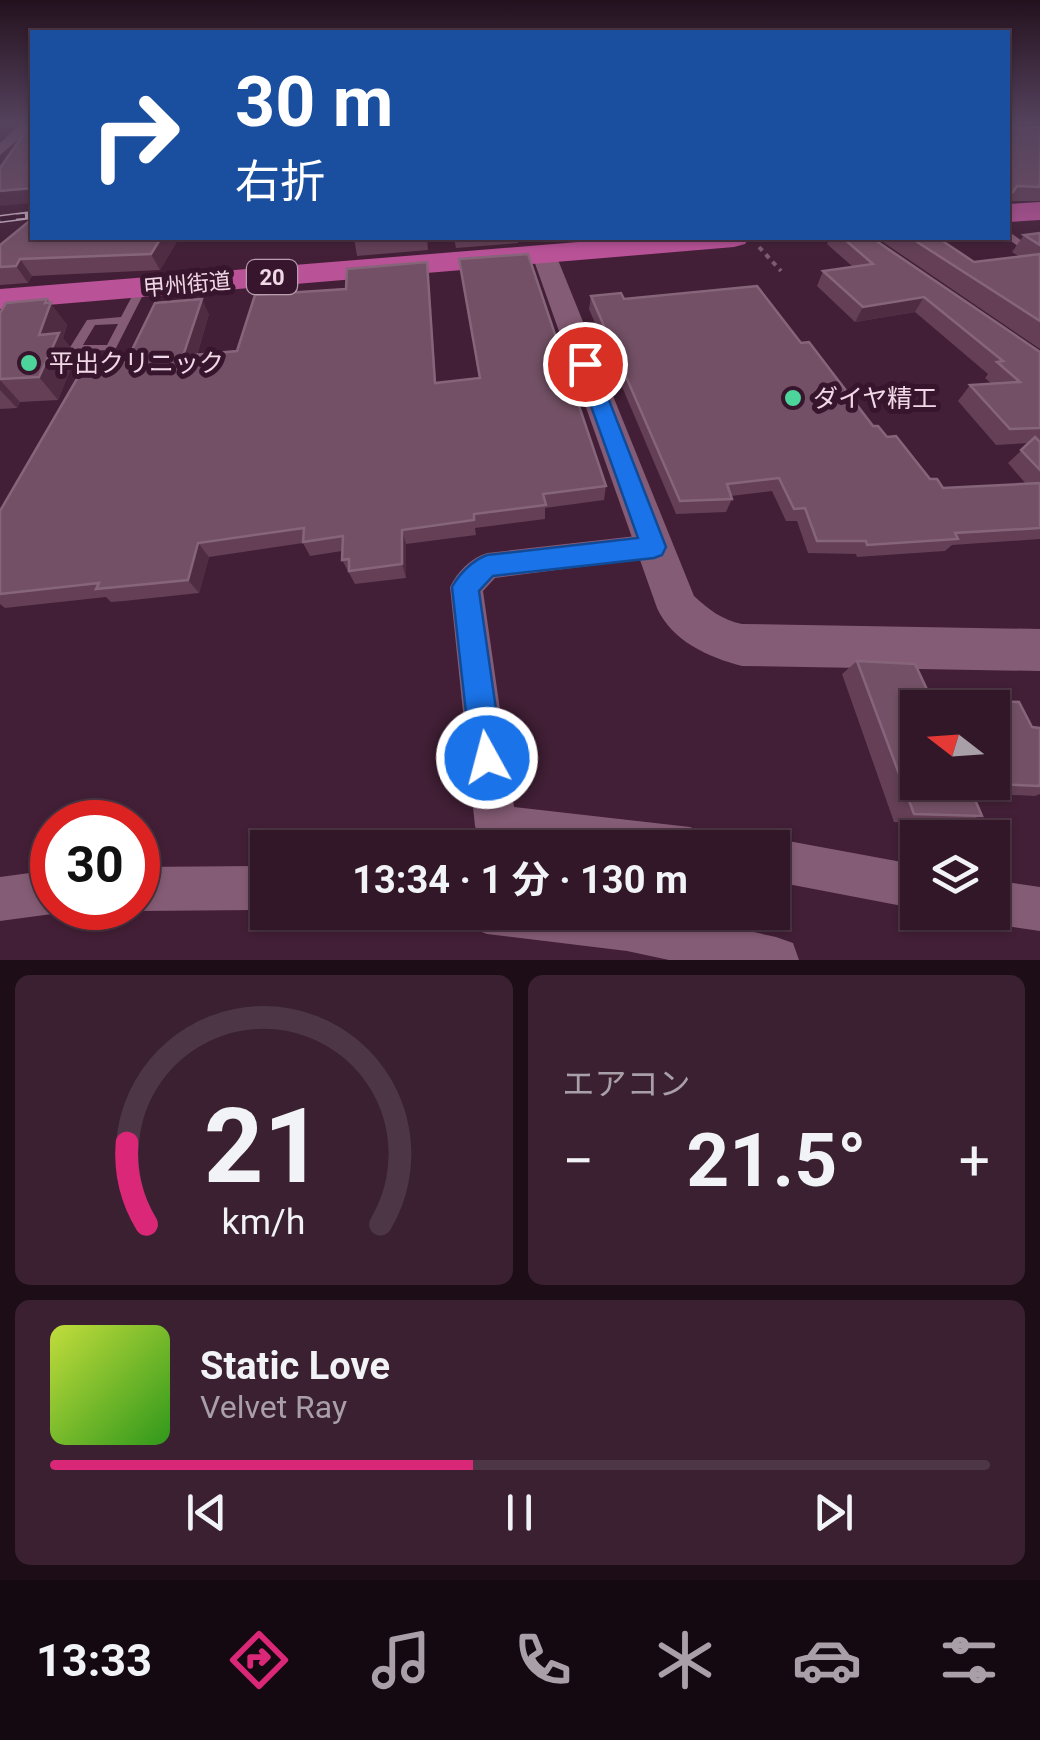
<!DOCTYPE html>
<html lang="ja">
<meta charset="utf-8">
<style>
body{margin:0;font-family:Roboto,"Noto Sans JP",sans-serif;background:#3a2030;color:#f1f3f6;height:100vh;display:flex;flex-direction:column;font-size:38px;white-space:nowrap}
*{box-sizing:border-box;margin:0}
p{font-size:32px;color:#a89fa8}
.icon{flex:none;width:55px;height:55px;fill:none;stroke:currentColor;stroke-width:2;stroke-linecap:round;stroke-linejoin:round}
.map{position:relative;height:960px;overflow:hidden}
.drawer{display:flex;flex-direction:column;gap:15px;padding:15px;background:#1c0d16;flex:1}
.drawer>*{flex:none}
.banner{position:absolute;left:30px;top:30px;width:980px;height:210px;border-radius:0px;box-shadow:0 2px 8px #0004,0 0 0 2px #4d3645;background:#1a4fa0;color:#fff;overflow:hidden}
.needle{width:65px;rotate:287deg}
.tools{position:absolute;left:900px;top:690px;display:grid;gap:20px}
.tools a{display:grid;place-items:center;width:110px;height:110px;border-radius:0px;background:#321728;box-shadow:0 2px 8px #0004,0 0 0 2px #4d3645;font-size:50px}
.speed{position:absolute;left:30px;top:800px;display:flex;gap:20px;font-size:50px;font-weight:700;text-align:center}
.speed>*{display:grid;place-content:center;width:130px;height:130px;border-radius:50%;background:#321728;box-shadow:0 2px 8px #0004,0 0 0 2px #4d3645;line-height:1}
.speed .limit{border:15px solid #d22;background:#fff;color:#111}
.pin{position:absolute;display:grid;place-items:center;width:85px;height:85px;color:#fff;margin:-42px;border:5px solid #fff;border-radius:50%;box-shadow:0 2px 10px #0007}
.me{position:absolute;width:110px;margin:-55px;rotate:353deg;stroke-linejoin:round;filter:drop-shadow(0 0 8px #0008)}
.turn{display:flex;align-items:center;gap:35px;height:210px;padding:0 40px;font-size:45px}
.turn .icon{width:130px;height:130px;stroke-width:2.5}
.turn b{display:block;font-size:70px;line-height:85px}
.big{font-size:75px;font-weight:700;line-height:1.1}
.drawer .card{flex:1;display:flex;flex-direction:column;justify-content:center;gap:15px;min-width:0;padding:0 35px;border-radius:15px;background:#3a2030}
.drawer .dial{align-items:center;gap:0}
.dial svg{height:260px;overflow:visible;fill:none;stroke:#4d3645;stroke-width:7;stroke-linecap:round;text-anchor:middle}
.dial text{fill:#f1f3f6;stroke:none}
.song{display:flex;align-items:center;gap:30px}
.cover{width:120px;height:120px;border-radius:15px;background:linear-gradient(135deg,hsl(70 70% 55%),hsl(110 70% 35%))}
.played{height:10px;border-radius:5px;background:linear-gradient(90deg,#db2777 45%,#4d3645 45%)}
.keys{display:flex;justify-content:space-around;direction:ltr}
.heat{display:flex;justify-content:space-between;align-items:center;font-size:55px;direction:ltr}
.drawer .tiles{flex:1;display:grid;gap:15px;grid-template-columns:1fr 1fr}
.card:last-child{grid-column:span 2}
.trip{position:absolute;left:250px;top:830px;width:540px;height:100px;border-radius:0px;background:#321728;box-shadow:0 2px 8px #0004,0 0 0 2px #4d3645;font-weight:700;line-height:100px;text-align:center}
.tab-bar{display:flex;height:160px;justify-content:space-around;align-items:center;background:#140910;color:#a89fa8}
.tab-bar .icon{width:70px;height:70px}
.tab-bar .current{color:#db2777}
.tab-bar b{font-size:45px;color:#f1f3f6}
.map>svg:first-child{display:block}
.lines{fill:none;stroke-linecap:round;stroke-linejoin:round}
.path{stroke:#7b5c70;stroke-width:4;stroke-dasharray:5 5;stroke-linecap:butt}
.service{fill:#855c75;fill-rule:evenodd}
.minor{fill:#855c75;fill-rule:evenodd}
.tertiary{fill:#855c75;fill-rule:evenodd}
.trunk{fill:#ba5298;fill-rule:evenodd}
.rail-far1-casing{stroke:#d0b6c6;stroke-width:6}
.rail-casing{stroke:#d0b6c6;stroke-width:8}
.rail-far1{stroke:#37152c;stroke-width:4;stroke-dasharray:12;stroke-linecap:butt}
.rail{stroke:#37152c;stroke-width:5;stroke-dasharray:16;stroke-linecap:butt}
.wall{fill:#643f56}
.shaded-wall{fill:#502c43}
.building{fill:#735065;stroke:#86657a;stroke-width:2.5;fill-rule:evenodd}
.route{fill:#1a73e8;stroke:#114b97;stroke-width:2.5}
.poi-dot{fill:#4cd49b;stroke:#37152c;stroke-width:4}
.labels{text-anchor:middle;stroke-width:10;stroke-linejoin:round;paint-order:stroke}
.shield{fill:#37152c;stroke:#b89eae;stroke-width:2.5}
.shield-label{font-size:22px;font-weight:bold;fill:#f0d8e6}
.far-street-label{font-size:22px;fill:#f0d8e6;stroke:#37152c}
.poi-label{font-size:25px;fill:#f0d8e6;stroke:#37152c;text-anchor:start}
</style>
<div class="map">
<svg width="1040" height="960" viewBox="0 0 1040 960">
<rect width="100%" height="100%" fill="#421f36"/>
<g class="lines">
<polyline class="path" points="759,247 781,271"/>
<g class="service">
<polygon points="1008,231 1025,243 1025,247 1019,247 1007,238"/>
<path d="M142,284L147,287L115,350L71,351L69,349L87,320L121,317L137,287ZM118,324L107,345H83L95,325Z"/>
</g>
<g class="minor">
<polygon points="23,122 32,122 32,128 0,155 0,143"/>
<path d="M654,534L665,538L669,547L665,556L495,578L483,591L514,807L690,827L705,833L711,848H503L481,841L475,826L450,587C457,572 471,558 487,553Z"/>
<polygon points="772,838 918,865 918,909 772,881 772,848 755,848"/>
<polygon points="268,866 268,910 138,911 130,908 138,908 138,867"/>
<polygon points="52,870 52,908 68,908 52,914 0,921 0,877"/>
<polygon points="992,880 1040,887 1040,931 992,924 976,918 974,912 992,912"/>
<polygon points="465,912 662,912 776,937 793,943 799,960 669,960 627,951 487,934 471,928"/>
</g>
<path class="tertiary" d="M544,248L556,255L694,596C708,609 722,620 742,624L1040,629V671L742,666C708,657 672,641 657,608L532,255Z"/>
<g class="trunk">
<polygon points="1040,202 1040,220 1008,222 1008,204"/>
<polygon points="627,238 749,238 745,244 734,247 0,309 0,289"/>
</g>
<g class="rail-far1-casing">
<polyline id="rail-far1" points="13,217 32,215"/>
</g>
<g class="rail-casing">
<polyline id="rail" points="0,219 32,215"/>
</g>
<use href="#rail-far1" class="rail-far1"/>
<use href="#rail" class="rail"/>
</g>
<g class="wall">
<polygon points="1008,122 1040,122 1040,124 1013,126 1013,128 1040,127 1040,201 1008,201"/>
<polygon points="1040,233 1040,349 877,238 959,238 942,240 974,262 1018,256 1012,252 1024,235"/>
<polygon points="179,238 160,270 32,276 28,283 0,285 0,245"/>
<polygon points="354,238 427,238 428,250 357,256"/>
<polygon points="454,238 518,238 518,243 456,248"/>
<polygon points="553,238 587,238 554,240"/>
<polygon points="830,238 872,238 1040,352 1040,539 952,545 945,551 857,557 856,554 808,553 797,521 786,521 772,491 731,496 732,499 726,512 676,514 589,309 591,296 624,299 801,343 873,426 887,437 930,479 943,488 1026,484 1008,463 1029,443 996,445 958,401 970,385 992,384 985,378 988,374 915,312 855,322 817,286 823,271 853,267 827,244"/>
<polygon points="459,259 606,486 604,500 545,508 545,519 475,528 476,535 406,544 406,578 355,584 342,560 342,551 310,556 303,543 209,557 199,593 124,601 111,602 106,597 5,608 0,604 0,511 209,314 197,355 237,351 346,289 427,262 436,383 479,378"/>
<polygon points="47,299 67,325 63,338 76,355 58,400 20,402 17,408 0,409 0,313"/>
<polygon points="857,661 931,698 1032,727 1040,728 1040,794 1035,796 972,793 982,816 958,823 894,822 842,674"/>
</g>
<g class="shaded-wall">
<polygon points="1010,122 1040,122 1040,123 1008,126"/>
<polygon points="32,188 32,203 0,206 0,191"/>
<polygon points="161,238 179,238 160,270 151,254"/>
<polygon points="20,259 32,276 28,283 16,266"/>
<polygon points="427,262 429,276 437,398 435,383"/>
<polygon points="924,297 915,312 855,322 863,307"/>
<polygon points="47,299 67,325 63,338 76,355 58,400 39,377 39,335"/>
<polygon points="202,299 209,314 192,371 183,356"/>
<polygon points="0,380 20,402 17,408 0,390"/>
<polygon points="402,530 406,544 406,578 402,564"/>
<polygon points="198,543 209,557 199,593 188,580"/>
</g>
<g class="building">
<polygon points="32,122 32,188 0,191 0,168"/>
<polygon points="1008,122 1014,122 1013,128 1040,127 1040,187 1017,186 1013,192 1008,192"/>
<polygon points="32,219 32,238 161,238 151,254 20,259 16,266 0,267 0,245"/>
<polygon points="1040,233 1040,245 1024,235"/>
<polygon points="354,238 384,238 354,240"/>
<polygon points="843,238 872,238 1040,352 1040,428 1010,429 970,385 1020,382 997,362 1003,361 924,297 863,307 823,271 873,264"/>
<polygon points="911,238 938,238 974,262 1040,254 1040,321"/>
<polygon points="528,254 606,486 543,494 546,505 474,514 474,520 402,530 402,564 349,571 349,559 342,560 343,536 303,542 304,528 198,543 188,580 96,589 99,583 0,594 0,511 85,365 126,362 155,303 202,299 183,356 237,351 255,295 346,289 347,269 427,262 435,383 480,378 459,259"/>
<polygon points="757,286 801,343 809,342 873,426 878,426 887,437 896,436 930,479 937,479 943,488 1040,483 1040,528 955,533 958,539 867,545 866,541 817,541 805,508 794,509 779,478 727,484 732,499 680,501 591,296 621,293 624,299"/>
<polygon points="47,299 45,303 51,302 39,335 59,333 39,377 0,379 0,313 6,303"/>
<polygon points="1035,437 1040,442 1040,470 1021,450"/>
<path d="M857,661L915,664L931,698L1019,702L1032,727L1040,728V786L968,783L982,816L914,814ZM918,708H992V782H918Z"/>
</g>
<linearGradient id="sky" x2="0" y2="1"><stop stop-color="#24111e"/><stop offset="0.48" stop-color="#54425d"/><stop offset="1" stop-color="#54425d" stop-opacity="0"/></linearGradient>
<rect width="1040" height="256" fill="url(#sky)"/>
<path class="route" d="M585,358L595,364L666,547L662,555L654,558L493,576L479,591L503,758L499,769L487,774L476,769L471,758L452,587C459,574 473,560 487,555L638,538L576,364Z"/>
<g class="poi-dot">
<circle cx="29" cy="363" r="10"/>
<circle cx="793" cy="398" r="10"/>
</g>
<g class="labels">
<rect class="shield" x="247" y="260" width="50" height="34" rx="8"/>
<g class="shield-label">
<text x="272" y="285">20</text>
</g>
<g class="far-street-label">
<text transform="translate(187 284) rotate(-5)" y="8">甲州街道</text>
</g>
<g class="poi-label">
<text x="49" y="372">平出クリニック</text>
<text x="813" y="407">ダイヤ精工</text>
</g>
</g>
</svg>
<div class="tools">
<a><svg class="needle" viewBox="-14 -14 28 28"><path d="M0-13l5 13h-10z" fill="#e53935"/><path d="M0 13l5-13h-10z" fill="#a89fa8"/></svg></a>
<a><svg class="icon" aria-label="layers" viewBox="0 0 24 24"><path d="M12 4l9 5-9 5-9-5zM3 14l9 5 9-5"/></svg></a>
</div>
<div class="speed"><div class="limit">30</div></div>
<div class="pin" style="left:585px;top:364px;background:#d93025"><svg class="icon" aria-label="arrive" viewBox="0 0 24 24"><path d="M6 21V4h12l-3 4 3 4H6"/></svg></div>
<svg class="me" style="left:487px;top:758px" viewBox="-20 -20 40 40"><circle r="17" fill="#1a73e8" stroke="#fff" stroke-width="3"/><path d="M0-11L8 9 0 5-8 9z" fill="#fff"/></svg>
<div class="trip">13:34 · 1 分 · 130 m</div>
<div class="banner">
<div class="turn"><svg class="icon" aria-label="right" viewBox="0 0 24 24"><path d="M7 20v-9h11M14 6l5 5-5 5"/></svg><div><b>30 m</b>右折</div></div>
</div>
</div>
<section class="drawer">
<div class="tiles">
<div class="card dial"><svg viewBox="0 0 100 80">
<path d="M14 69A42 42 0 1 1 86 69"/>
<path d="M14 69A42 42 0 0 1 8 44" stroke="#db2777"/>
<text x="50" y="56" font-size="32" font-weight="700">21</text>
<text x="50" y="72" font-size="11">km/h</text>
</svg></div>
<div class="card"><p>エアコン</p>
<div class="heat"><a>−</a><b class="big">21.5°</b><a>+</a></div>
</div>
<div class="card">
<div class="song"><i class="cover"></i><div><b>Static Love</b><p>Velvet Ray</p></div></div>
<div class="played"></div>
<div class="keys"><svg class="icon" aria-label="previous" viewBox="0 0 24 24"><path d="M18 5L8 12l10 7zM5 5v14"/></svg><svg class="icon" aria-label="pause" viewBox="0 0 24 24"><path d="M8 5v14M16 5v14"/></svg><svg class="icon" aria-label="next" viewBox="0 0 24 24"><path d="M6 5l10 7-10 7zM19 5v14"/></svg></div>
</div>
</div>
</section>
<nav class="tab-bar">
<b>13:33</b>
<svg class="icon current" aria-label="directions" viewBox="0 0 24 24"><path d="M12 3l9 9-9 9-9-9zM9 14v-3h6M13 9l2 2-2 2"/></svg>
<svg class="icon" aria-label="music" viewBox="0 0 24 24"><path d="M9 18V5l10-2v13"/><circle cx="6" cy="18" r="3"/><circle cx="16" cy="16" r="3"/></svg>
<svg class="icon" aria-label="phone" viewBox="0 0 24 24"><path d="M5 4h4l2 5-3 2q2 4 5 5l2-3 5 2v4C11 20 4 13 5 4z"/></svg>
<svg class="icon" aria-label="climate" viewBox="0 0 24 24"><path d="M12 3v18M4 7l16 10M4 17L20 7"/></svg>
<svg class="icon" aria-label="car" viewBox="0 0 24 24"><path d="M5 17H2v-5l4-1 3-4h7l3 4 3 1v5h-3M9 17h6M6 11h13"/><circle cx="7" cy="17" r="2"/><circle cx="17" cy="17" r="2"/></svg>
<svg class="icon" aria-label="filters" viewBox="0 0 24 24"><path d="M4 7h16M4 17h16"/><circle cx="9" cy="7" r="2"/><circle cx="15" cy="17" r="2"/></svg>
</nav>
